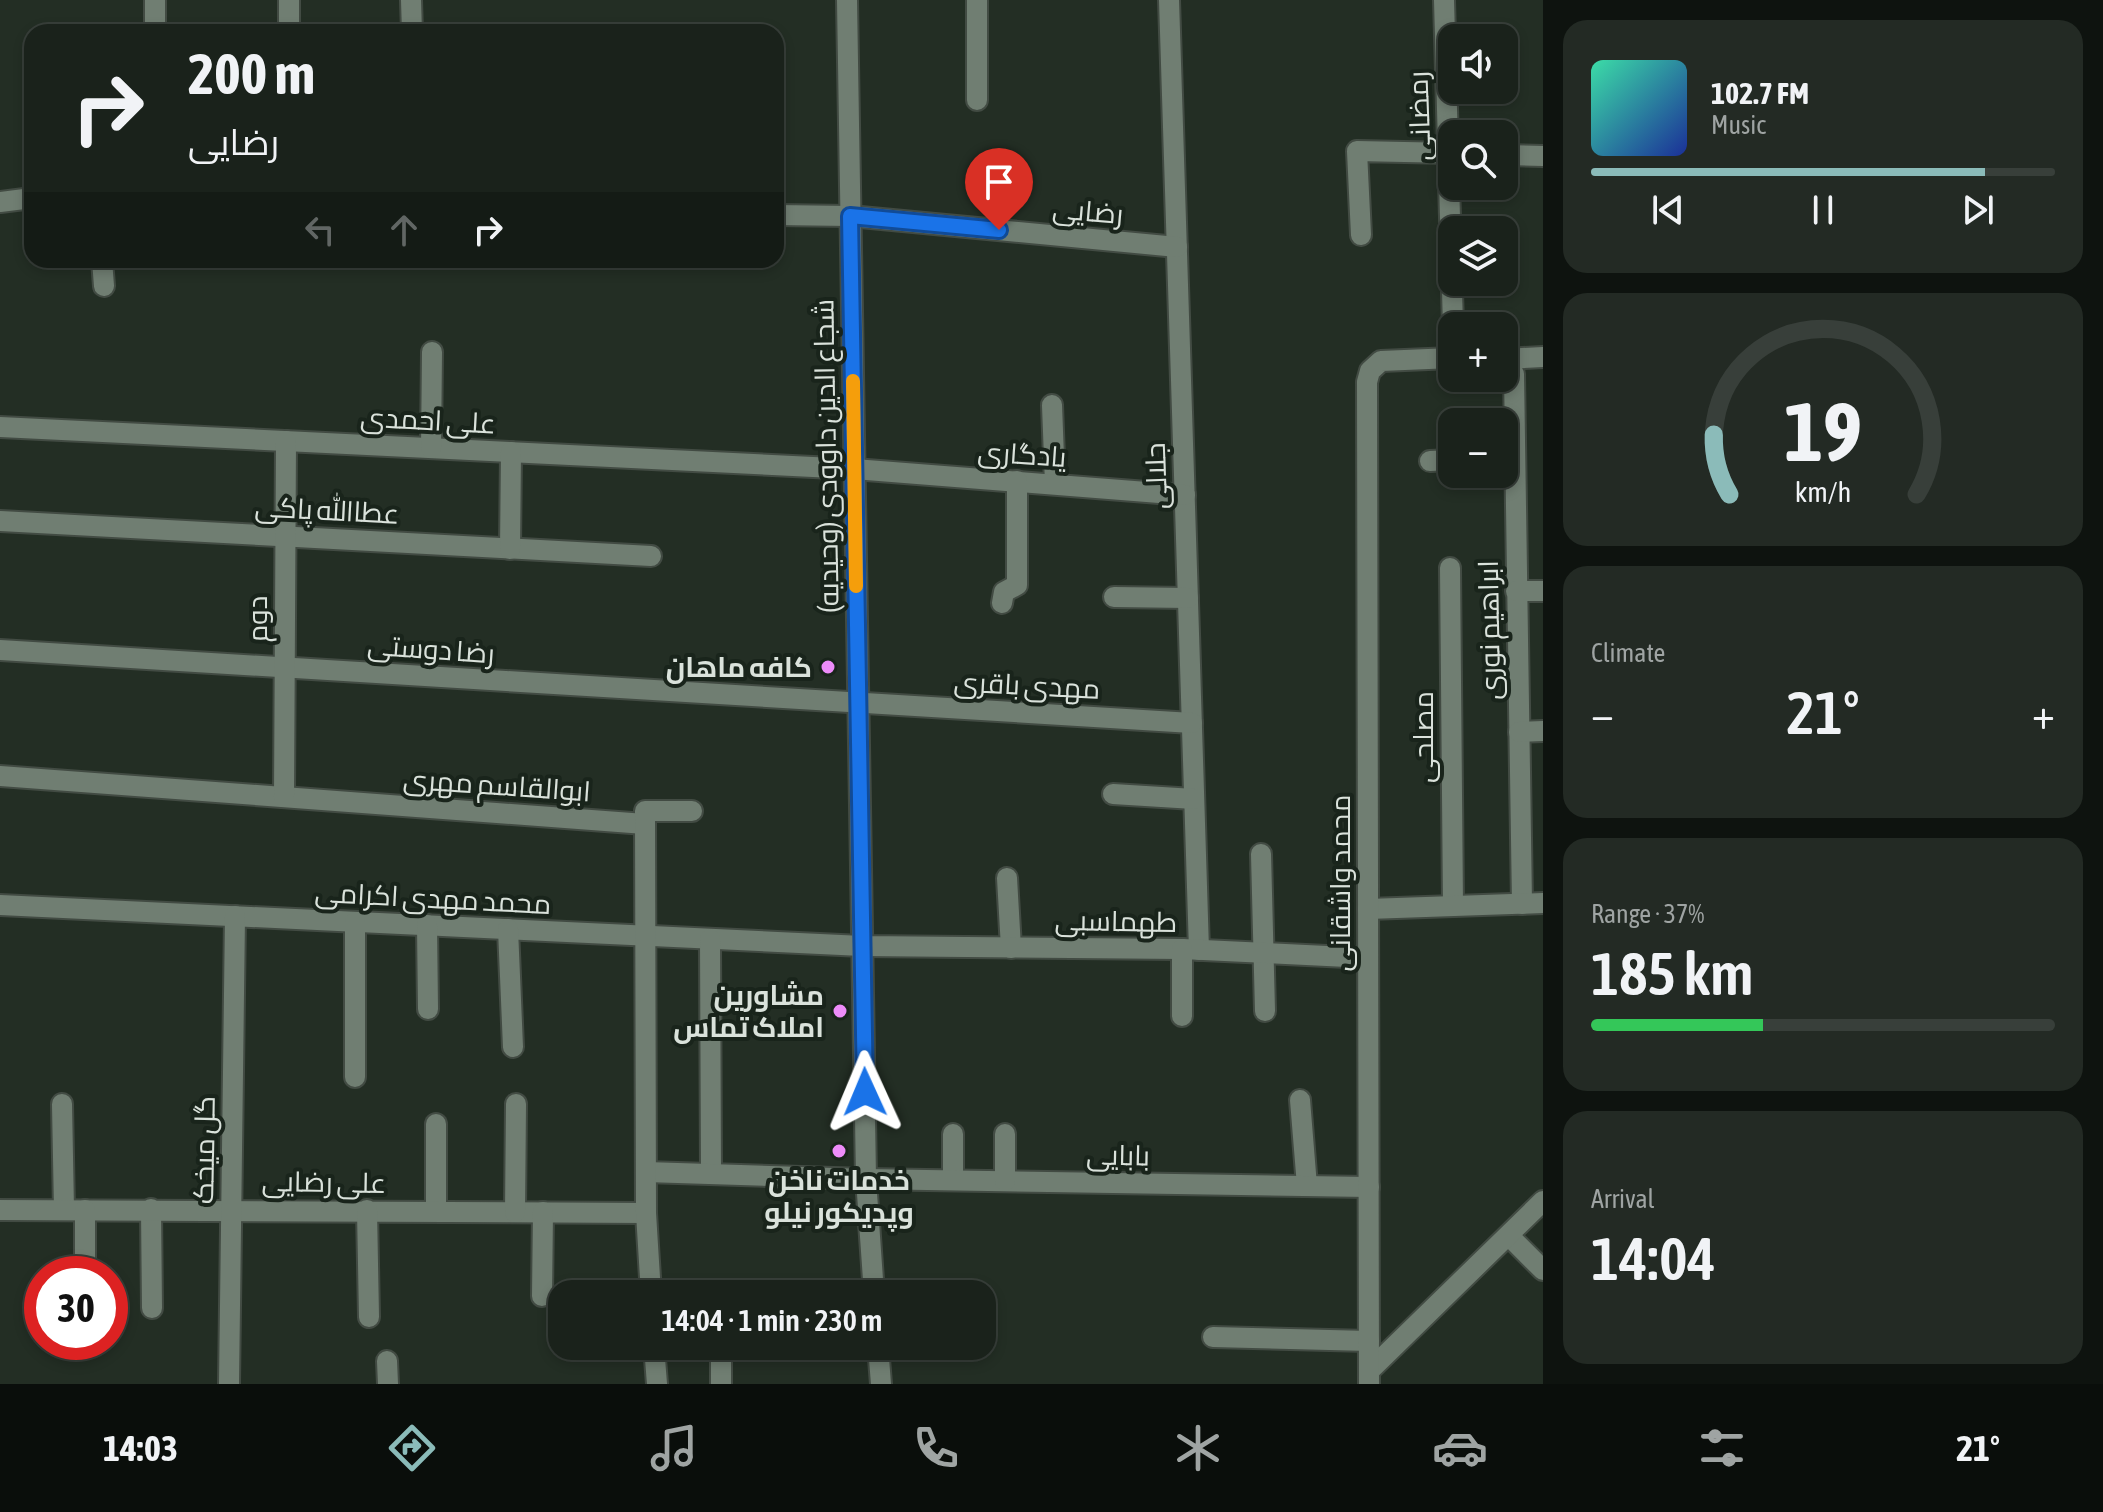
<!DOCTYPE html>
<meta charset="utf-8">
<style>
body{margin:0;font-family:"Asap Condensed",Cairo,sans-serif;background:#232a24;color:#f1f3f6;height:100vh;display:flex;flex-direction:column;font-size:30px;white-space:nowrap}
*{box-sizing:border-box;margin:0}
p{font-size:26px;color:#9fa4a3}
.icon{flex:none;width:44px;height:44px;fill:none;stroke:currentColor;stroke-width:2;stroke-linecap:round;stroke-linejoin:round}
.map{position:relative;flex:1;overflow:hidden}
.details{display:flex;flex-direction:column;gap:20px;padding:20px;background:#0e130f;width:560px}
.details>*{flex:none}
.hud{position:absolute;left:24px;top:24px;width:760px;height:244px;border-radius:24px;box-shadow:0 4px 12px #0003,0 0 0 2px #383f3a;background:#1a221b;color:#f1f3f6;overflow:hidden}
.tools{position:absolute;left:1438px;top:24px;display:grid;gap:16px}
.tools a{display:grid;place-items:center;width:80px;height:80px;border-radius:16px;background:#1a221b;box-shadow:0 4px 12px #0003,0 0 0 2px #383f3a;font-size:40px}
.speed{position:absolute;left:24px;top:1256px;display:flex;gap:16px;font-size:40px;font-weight:700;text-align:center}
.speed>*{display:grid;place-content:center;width:104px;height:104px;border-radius:50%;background:#1a221b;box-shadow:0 4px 12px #0003,0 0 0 2px #383f3a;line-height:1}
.speed .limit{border:12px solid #d22;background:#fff;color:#111}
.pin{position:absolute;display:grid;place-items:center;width:68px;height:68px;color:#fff;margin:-82px -34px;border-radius:50% 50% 50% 0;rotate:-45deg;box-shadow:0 0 8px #0007}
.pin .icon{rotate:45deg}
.me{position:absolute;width:88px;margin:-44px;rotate:359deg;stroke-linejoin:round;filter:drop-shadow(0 0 6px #0008)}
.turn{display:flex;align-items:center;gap:28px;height:168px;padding:0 32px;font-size:36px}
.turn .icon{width:104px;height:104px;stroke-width:2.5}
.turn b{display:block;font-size:56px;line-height:68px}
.lanes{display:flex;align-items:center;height:76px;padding:0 32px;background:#0003;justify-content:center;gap:40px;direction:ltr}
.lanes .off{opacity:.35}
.big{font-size:60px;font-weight:600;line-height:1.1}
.details .widget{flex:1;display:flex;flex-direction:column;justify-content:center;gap:12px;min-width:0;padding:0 28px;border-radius:24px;background:#232a24}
.details .dial{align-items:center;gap:0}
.dial svg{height:208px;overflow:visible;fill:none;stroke:#383f3a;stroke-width:7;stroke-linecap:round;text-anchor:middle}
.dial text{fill:#f1f3f6;stroke:none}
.song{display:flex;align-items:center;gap:24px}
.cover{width:96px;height:96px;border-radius:12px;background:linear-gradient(135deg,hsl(160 70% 55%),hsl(230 70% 35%))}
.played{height:8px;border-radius:4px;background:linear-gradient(90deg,#8bbbb9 85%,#383f3a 85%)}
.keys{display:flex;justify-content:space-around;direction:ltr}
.heat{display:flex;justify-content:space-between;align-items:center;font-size:44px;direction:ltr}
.charge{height:12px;border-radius:6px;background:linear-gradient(90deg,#34c759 37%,#383f3a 0)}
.trip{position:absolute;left:548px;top:1280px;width:448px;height:80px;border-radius:24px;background:#1a221b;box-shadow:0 4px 12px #0003,0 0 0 2px #383f3a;font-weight:600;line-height:80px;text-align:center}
.dock{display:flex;height:128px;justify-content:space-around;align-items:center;background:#0a0e0b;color:#9fa4a3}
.dock .icon{width:56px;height:56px}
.dock .on{color:#8bbbb9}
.dock b{font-size:36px;color:#f1f3f6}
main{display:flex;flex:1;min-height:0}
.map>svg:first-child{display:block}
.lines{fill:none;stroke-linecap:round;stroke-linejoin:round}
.street-casing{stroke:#424b43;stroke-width:24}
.street{stroke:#707e72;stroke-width:20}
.route-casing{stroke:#114b97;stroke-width:20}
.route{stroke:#1a73e8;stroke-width:14}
.slow{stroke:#f59e0b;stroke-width:14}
.poi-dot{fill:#ed8cf9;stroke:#19241b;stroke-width:3}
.labels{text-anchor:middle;stroke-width:8;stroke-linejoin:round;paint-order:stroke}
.street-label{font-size:28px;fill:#dae2db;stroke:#19241b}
.poi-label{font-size:28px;font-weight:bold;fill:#dae2db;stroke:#19241b;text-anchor:end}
</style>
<main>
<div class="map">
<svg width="1543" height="1384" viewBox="0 0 1543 1384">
<rect width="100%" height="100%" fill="#232e24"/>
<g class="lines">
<g class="street-casing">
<g id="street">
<polyline points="289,0 289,32"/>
<polyline points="411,0 412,32"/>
<polyline points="847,0 866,1179 874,1294"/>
<polyline points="1169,0 1199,950"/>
<polyline points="1444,0 1453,326"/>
<polyline points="155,32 155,0"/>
<polyline points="977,100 977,0"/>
<polyline points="1504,155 1543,156"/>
<polyline points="0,202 32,198"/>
<polyline points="776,215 850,216 1177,247"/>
<polyline points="1361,235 1357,151 1452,153"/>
<polyline points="102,260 104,286"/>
<polyline points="1504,359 1514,374 1522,904"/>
<polyline points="1504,359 1543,357"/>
<polyline points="1052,405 1055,484"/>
<polyline points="0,427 854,469 1185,495"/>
<polyline points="431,448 432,352"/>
<polyline points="1430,461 1452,460"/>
<polyline points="0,521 651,556"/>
<polyline points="510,549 511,452"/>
<polyline points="1450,568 1453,906"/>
<polyline points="1516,591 1543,591"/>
<polyline points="1114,597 1188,598"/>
<polyline points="1002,603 1004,592 1017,585 1017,481"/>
<polyline points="0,650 1192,723"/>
<polyline points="1519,732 1543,731"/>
<polyline points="0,776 645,824"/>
<polyline points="1113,794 1194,799"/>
<polyline points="284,797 286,441"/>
<polyline points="1261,854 1265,1011"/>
<polyline points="1007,878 1011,948"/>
<polyline points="0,905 862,946 1182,949 1368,958"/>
<polyline points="1368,909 1543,903"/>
<polyline points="427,925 428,1009"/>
<polyline points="508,929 513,1047"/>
<polyline points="710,939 711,1174"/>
<polyline points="1182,949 1182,1016"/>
<polyline points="355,1077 355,922"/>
<polyline points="1300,1100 1307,1186"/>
<polyline points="62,1104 64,1210"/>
<polyline points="436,1124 436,1211"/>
<polyline points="953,1134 953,1180"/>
<polyline points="646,1172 866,1179 1369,1187"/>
<polyline points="1005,1181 1005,1134"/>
<polyline points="151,1209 152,1308"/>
<polyline points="0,1210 646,1213"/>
<polyline points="85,1210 85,1274"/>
<polyline points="367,1210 369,1317"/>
<polyline points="515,1212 516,1104"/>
<polyline points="1509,1236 1543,1270"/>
<polyline points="651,1294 646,1213 645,811 692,811"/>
<polyline points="542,1296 543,1212"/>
<polyline points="1213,1337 1369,1341"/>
<polyline points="654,1346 657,1384"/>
<polyline points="878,1346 881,1384"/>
<polyline points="721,1360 721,1384"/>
<polyline points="387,1361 388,1384"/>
<polyline points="1369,1371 1543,1201"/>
<polyline points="229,1384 235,916"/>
<polyline points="1369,1384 1367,382 1370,371 1381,361 1452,358"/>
</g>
</g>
<use href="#street" class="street"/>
</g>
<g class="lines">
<g class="route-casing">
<polyline id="route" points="865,1092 850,216 999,230"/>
</g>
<use href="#route" class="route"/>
<polyline class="slow" points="853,381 856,586"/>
</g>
<g class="poi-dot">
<circle cx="828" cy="667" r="8"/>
<circle cx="840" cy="1011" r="8"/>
<circle cx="839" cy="1151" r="8"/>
</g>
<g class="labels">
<g class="street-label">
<text transform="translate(1419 116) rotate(-92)" y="10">رمضانی</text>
<text transform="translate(1088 211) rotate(5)" y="10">رضایی</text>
<text transform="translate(428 420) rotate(3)" y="10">علی احمدی</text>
<text transform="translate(1022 454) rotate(4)" y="10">یادگاری</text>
<text transform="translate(826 456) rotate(-91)" y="10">شجاع الدین داوودی (وحیدیه)</text>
<text transform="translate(1156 476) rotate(-92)" y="10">جلالی</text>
<text transform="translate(327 510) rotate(3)" y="10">عطاالله پاکی</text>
<text transform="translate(257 619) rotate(-90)" y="10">دوم</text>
<text transform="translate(1489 630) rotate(-91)" y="10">ابراهیم نوری</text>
<text transform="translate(431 649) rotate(4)" y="10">رضا دوستی</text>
<text transform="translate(1027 685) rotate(3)" y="10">مهدی باقری</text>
<text transform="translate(1423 737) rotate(-90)" y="10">مصلحی</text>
<text transform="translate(497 785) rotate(4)" y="10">ابوالقاسم مهری</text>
<text transform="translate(1340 883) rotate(-90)" y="10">محمد واشقانی</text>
<text transform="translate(433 898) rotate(3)" y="10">محمد مهدی اکرامی</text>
<text transform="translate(1116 921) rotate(1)" y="10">طهماسبی</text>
<text transform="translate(204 1150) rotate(-89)" y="10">گل میخک</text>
<text transform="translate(1118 1155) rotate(1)" y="10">بابایی</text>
<text transform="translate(324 1182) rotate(1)" y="10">علی رضایی</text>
</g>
<g class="poi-label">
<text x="812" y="677">کافه ماهان</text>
<text x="824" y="1005">مشاورین<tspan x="824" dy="32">املاک تماس</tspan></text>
<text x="839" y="1190" text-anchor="middle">خدمات ناخن<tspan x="839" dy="32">وپديكور نيلو</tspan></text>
</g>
</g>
</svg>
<div class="tools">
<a><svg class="icon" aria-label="sound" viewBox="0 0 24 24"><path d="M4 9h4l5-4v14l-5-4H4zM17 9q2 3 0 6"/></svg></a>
<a><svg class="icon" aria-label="search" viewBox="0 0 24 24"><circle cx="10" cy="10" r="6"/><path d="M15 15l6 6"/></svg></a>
<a><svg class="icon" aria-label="layers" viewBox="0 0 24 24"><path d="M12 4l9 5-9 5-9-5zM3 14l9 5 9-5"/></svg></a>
<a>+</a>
<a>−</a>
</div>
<div class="speed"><div class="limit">30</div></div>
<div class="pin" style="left:999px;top:230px;background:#d93025"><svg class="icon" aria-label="arrive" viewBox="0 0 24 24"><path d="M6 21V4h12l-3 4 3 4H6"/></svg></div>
<svg class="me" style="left:865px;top:1092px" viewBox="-20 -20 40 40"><path d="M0-17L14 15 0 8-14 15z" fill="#1a73e8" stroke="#fff" stroke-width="4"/></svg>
<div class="trip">14:04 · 1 min · 230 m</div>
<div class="hud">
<div class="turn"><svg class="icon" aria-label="right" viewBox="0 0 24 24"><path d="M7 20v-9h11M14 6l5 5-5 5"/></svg><div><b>200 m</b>رضایی</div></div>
<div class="lanes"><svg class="icon off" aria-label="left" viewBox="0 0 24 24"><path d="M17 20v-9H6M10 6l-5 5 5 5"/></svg><svg class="icon off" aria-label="ahead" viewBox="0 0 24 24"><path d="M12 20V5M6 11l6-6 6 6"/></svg><svg class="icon" aria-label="right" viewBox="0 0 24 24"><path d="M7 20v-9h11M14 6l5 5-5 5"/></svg></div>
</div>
</div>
<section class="details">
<div class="widget">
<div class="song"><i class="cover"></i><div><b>102.7 FM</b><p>Music</p></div></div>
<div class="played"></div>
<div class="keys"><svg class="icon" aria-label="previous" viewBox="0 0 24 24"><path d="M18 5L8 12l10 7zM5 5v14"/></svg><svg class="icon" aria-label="pause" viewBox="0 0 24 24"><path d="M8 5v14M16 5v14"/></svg><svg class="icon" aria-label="next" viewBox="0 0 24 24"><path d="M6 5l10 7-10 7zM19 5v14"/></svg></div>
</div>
<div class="widget dial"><svg viewBox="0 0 100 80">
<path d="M14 69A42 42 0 1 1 86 69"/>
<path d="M14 69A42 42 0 0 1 8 46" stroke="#8bbbb9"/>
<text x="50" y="56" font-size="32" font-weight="700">19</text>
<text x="50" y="72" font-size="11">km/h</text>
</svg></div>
<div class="widget"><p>Climate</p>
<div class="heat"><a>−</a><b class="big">21°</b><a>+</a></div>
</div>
<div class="widget"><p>Range · 37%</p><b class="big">185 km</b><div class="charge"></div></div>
<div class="widget"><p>Arrival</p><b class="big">14:04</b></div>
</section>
</main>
<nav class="dock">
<b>14:03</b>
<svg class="icon on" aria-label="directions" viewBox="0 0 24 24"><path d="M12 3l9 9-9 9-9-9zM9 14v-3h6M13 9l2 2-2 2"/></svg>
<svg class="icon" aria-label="music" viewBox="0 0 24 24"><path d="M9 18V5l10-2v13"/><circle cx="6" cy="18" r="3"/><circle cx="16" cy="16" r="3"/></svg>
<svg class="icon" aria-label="phone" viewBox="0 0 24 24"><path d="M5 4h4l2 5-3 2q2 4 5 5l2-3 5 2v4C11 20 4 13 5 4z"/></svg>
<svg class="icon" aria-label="climate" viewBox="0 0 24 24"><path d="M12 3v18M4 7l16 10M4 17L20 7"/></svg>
<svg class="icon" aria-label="car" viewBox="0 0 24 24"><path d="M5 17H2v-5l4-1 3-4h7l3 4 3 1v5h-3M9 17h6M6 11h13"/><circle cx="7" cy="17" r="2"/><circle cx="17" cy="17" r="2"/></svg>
<svg class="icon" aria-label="filters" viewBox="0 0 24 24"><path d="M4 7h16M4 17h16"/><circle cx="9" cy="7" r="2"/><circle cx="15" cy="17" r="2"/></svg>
<b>21°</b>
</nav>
